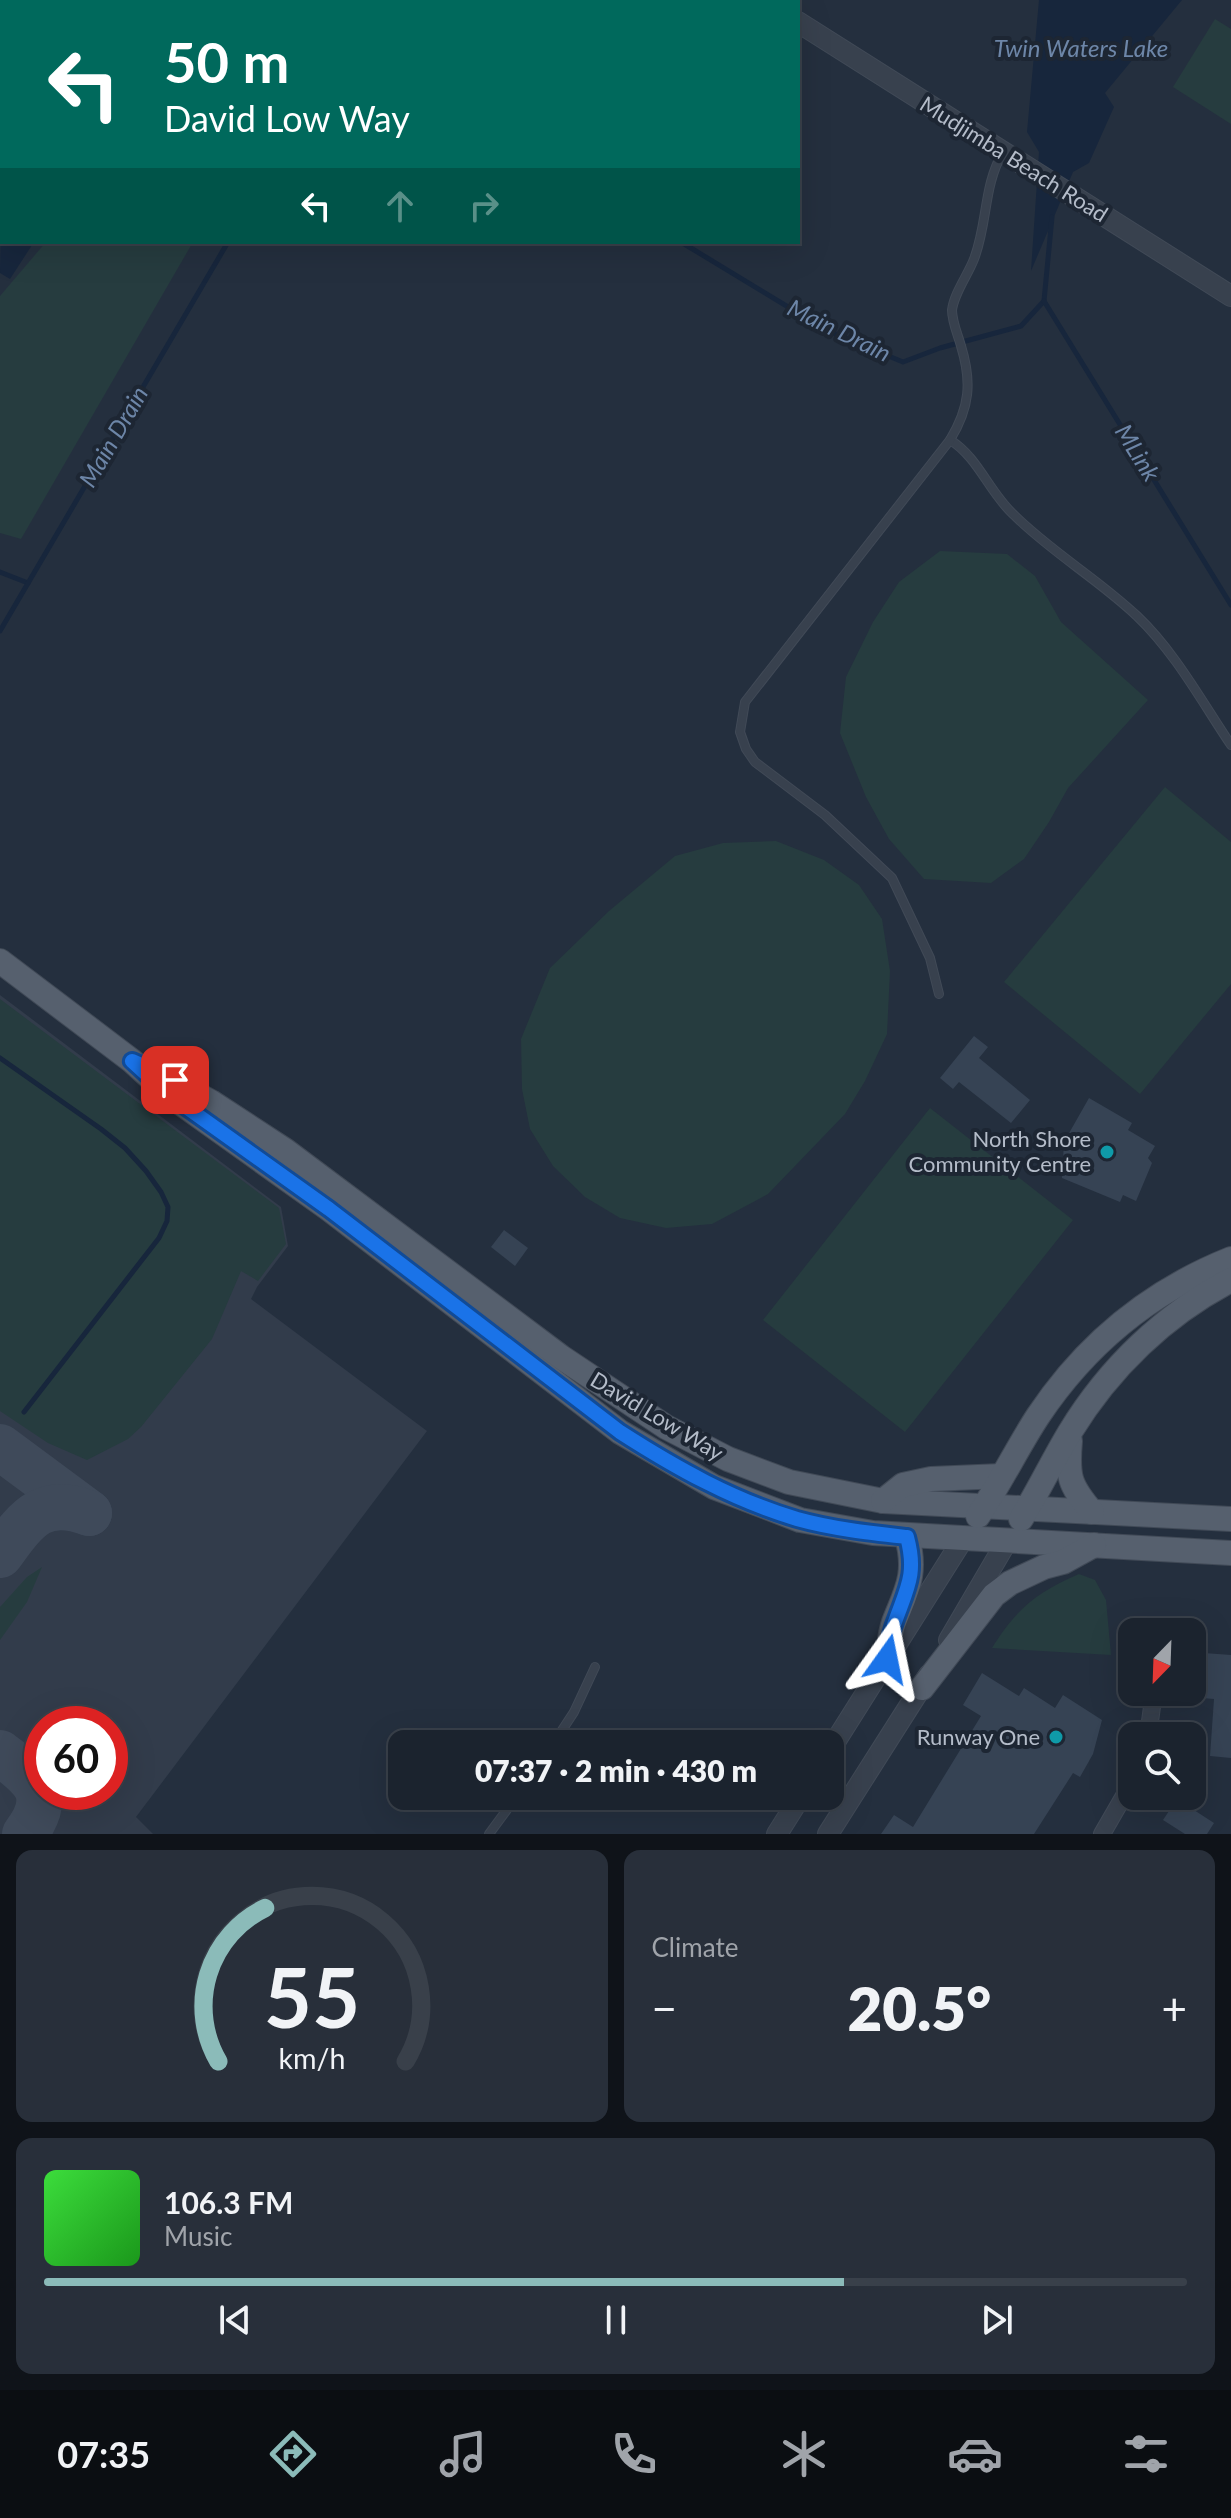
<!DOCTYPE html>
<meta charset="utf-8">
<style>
body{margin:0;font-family:Lato,sans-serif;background:#282f3a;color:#f1f3f6;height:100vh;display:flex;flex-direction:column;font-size:30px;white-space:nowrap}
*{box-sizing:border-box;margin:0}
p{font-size:26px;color:#a0a4aa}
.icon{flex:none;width:44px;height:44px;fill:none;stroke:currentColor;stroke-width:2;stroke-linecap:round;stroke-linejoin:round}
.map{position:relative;height:1834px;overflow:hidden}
.drawer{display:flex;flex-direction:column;gap:16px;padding:16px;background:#0f1319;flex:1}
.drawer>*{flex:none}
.guide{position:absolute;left:0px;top:0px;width:800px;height:244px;box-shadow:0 8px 32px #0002,0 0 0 2px #39404a;background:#00695c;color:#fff;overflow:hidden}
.needle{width:52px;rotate:203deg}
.fabs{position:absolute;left:1118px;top:1618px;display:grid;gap:16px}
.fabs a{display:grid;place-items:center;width:88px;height:88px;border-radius:16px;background:#1b232e;box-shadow:0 8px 32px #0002,0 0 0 2px #39404a;font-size:40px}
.speed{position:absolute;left:24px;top:1706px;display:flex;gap:16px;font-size:40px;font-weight:700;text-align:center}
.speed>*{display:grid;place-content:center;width:104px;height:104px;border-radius:50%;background:#1b232e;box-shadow:0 8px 32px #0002,0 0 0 2px #39404a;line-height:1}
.speed .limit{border:12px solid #d22;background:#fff;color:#111}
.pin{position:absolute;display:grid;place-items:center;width:68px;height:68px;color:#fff;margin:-34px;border-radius:16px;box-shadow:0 4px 12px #0006}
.me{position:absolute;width:88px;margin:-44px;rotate:12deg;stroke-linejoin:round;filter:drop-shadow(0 0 6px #0008)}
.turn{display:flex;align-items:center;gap:28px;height:168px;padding:0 32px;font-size:36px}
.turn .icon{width:104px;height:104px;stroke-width:2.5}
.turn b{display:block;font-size:56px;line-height:68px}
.lanes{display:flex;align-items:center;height:76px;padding:0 32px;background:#0003;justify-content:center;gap:40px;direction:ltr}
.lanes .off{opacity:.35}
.big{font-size:60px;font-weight:800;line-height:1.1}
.drawer .tile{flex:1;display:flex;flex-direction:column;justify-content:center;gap:12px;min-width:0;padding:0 28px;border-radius:16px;background:#282f3a}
.drawer .dial{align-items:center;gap:0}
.dial svg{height:208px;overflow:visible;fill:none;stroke:#39404a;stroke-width:7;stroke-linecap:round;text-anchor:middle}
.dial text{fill:#f1f3f6;stroke:none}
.song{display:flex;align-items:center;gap:24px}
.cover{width:96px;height:96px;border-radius:12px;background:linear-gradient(135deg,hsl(120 70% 55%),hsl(120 70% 35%))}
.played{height:8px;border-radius:4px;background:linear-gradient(90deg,#8bbbb9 70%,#39404a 70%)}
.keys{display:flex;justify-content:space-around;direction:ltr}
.heat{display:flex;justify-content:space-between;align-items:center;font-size:44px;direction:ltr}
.drawer .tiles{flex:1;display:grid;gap:16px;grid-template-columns:1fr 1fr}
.tile:last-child{grid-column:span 2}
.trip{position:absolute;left:388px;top:1730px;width:456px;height:80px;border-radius:16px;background:#1b232e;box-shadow:0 8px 32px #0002,0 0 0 2px #39404a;font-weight:800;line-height:80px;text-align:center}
.tab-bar{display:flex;height:128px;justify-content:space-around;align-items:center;background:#0b0e12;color:#a0a4aa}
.tab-bar .icon{width:56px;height:56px}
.tab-bar .active{color:#8bbbb9}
.tab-bar b{font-size:36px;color:#f1f3f6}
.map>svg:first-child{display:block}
.airport{fill:#323c4b;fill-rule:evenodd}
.green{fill:#263c3f}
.water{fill:#17263c}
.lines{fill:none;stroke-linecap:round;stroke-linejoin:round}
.stream{stroke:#17263c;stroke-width:5}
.taxiway{stroke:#3f4a5a;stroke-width:46}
.building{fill:#364354}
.service-casing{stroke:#414a57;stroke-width:10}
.minor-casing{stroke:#414a57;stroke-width:18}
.tertiary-casing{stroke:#414a57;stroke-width:22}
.primary-casing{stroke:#414a57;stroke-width:26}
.service{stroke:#38414e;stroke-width:8}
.minor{stroke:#38414e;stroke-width:16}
.tertiary{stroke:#38414e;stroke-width:20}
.primary{stroke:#56606e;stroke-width:24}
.route-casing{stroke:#114b97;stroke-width:20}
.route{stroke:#1a73e8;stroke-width:14}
.culture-dot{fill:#0f9aa8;stroke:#1d2633;stroke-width:3}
.labels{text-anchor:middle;stroke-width:8;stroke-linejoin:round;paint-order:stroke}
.street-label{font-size:22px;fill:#b4bcc9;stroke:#1d2633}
.poi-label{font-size:22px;fill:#b4bcc9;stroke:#1d2633;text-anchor:end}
.water-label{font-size:24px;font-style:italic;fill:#6d86a8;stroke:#1d2633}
</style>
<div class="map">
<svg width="1231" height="1834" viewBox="0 0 1231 1834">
<rect width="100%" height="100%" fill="#242f3e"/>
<path class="airport" d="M0,995L281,1207L288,1246L257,1287L251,1299L427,1431L136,1817L153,1834H0ZM42,1724H110V1792H42Z"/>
<g class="green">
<polygon points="1215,19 1231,29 1231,124 1173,87"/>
<polygon points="46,242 193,242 21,539 0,533 0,296"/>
<polygon points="940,551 1007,554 1035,576 1061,622 1148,700 1068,788 1049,822 1024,859 991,883 924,879 889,839 866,797 840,733 846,677 873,622 899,582"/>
<polygon points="1165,787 1231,842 1231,984 1140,1094 1004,982"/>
<polygon points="776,841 824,860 859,885 882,919 890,971 887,1034 865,1081 845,1114 768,1194 712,1224 666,1228 620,1218 585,1197 553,1166 530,1129 522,1089 521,1039 550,968 609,911 675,856 723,843"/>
<polygon points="0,999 279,1208 286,1244 258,1281 241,1271 212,1339 141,1427 128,1439 87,1460 48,1443 0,1411"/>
<polygon points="930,1108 1073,1220 905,1432 763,1320"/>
<polygon points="42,1567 27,1602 0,1640 0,1607 27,1577"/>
<path d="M1079,1574L1095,1580L1106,1600L1111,1655L992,1648C1016,1609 1037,1592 1079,1574Z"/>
</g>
<g class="water">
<polygon points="1039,0 1182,0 1105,93 1114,107 1089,163 1073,172 1031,271 1039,152 1027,132"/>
<polygon points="2,158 2,242 34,242 10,279 0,273"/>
</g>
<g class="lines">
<g class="stream">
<polyline points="681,242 826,330 903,362 940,348 1021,326 1044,301 1052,217"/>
<polyline points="1044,301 1231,605"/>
<polyline points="0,572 28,583"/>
<polyline points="0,631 228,242"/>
<polyline points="0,1058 101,1129 125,1148 146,1171 161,1192 168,1207 167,1221 159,1238 24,1412"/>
</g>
<g class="taxiway">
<polyline points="0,1447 89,1513"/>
<path d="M0,1555C26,1520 41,1495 89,1513"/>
<path d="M0,1753C32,1777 56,1793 25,1834"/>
</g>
</g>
<g class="building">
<polygon points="974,1036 988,1047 979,1058 1030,1100 1011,1123 959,1082 953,1089 940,1078"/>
<polygon points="1089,1098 1132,1123 1128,1130 1155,1146 1148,1158 1152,1163 1136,1201 1123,1195 1120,1202 1062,1178 1064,1142"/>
<polygon points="504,1230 528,1248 515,1266 491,1247"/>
<polygon points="1204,1653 1231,1655 1231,1758 1210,1756 1214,1699 1202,1698"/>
<polygon points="982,1673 1019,1696 1024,1688 1055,1708 1063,1695 1102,1720 1093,1754 1080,1777 1073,1773 1034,1834 881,1834 894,1815 913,1827 935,1791 981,1716 963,1705"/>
<polygon points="1177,1799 1214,1823 1207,1834 1185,1834 1163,1820"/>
</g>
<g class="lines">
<g class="service-casing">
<g id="service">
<path d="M950,440C978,457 989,492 1013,514C1051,552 1098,579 1137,616C1175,652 1202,702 1231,745"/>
<path d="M939,994L930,958L892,878L825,815L755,762L746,749L740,732L745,702L950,440C970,407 972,382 961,346C958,335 952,322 952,310C954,293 968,275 974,259C988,223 983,186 1003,152"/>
<polyline points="553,1744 574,1712 595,1667"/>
<polyline points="489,1834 517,1796"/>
</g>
</g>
<g class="minor-casing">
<g id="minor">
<polyline points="176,0 176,2"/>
<polyline points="1150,1629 1151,1632"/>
<polyline points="1148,1736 1154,1692"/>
<polyline points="1102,1834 1132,1782"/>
</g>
</g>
<g class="tertiary-casing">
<g id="tertiary">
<polyline points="764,0 767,2"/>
<polyline points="798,22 1231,296"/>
<polyline points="949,1640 1007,1541"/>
<polyline points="830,1750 963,1539"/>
<polyline points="777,1834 801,1796"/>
<polyline points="828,1834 929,1675"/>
</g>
</g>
<g class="primary-casing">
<g id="primary">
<polyline points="0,961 132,1061 168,1094 329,1209 620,1432 714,1487 800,1520 873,1533 1231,1553"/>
<polyline points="159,1073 211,1102 286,1151 561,1357 666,1427 728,1459 789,1482 883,1501 1231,1519"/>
<path d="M1070,1441C1067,1476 1069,1485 1092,1512"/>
<polyline points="883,1501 903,1485 931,1479 1002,1476"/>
<path d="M978,1516C1000,1484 1017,1448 1038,1416C1086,1344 1151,1291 1231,1259"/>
<path d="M1021,1519C1039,1490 1053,1460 1070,1432C1109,1368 1165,1314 1231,1280"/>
<path d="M887,1659C889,1647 890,1633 894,1622C907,1589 917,1574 907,1537"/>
<polyline points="922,1688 994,1595 1010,1583 1044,1567 1063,1562 1094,1545"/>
</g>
</g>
<use href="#service" class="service"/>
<use href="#minor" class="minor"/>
<use href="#tertiary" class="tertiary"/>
<use href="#primary" class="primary"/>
</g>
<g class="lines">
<g class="route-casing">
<path id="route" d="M175,1080L132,1061L168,1094L329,1209L620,1432C676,1468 733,1500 797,1519C833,1529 871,1533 907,1537C917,1574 907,1588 895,1622C890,1633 889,1647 887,1659"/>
</g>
<use href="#route" class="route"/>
</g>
<g class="culture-dot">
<circle cx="1107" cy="1152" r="8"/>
<circle cx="1056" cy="1737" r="8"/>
</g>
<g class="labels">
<g class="street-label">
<text transform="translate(1014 159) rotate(32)" y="8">Mudjimba Beach Road</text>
<text transform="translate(657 1416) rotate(31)" y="8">David Low Way</text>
</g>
<g class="poi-label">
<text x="1091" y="1147">North Shore<tspan x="1091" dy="25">Community Centre</tspan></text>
<text x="1040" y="1745">Runway One</text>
</g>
<g class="water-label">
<text x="1081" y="57">Twin Waters Lake</text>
<text transform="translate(839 331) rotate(26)" y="8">Main Drain</text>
<text transform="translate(114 437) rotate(-60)" y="8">Main Drain</text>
<text transform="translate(1137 453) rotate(58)" y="8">MLink</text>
</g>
</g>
</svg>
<div class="fabs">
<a><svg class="needle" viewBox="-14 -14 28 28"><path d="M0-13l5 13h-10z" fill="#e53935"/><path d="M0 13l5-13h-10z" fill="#a0a4aa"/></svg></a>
<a><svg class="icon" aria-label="search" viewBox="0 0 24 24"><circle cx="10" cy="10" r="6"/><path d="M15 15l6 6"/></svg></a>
</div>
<div class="speed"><div class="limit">60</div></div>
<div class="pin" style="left:175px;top:1080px;background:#d93025"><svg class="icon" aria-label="arrive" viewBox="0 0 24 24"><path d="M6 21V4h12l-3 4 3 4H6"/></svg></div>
<svg class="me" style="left:887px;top:1659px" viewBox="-20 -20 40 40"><path d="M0-17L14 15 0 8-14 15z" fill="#1a73e8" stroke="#fff" stroke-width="4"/></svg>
<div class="trip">07:37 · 2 min · 430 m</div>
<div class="guide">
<div class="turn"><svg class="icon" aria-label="left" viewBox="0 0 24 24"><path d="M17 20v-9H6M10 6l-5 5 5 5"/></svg><div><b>50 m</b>David Low Way</div></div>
<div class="lanes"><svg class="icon" aria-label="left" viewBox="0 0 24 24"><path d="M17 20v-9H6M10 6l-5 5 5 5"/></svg><svg class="icon off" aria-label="ahead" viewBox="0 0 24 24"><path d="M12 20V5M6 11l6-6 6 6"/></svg><svg class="icon off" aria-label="right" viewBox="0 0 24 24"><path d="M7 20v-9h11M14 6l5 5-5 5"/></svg></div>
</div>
</div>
<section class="drawer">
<div class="tiles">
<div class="tile dial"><svg viewBox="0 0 100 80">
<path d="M14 69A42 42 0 1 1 86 69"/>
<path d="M14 69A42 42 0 0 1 32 10" stroke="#8bbbb9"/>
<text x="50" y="56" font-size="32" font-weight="700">55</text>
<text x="50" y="72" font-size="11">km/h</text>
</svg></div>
<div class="tile"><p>Climate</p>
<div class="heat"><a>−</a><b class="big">20.5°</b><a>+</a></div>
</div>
<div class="tile">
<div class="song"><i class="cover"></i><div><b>106.3 FM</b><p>Music</p></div></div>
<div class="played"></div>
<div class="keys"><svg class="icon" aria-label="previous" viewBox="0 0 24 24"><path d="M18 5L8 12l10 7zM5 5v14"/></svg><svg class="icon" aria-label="pause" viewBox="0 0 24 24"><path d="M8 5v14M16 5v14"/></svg><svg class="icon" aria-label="next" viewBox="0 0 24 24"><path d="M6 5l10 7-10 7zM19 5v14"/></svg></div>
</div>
</div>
</section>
<nav class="tab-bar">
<b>07:35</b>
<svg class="icon active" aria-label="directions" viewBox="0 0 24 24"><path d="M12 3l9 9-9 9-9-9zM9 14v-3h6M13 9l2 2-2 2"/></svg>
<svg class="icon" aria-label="music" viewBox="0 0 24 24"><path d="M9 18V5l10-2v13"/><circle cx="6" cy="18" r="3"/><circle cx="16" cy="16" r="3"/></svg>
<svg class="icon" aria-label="phone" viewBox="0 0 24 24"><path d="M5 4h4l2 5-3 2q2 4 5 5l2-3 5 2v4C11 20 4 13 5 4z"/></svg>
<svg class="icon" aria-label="climate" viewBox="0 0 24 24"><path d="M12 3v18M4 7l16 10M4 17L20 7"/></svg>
<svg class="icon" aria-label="car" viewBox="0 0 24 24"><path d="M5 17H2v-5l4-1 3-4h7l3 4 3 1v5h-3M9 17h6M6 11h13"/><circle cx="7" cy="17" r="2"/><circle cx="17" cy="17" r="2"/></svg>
<svg class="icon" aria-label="filters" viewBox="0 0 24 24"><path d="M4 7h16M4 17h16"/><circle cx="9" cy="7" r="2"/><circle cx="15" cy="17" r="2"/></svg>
</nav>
